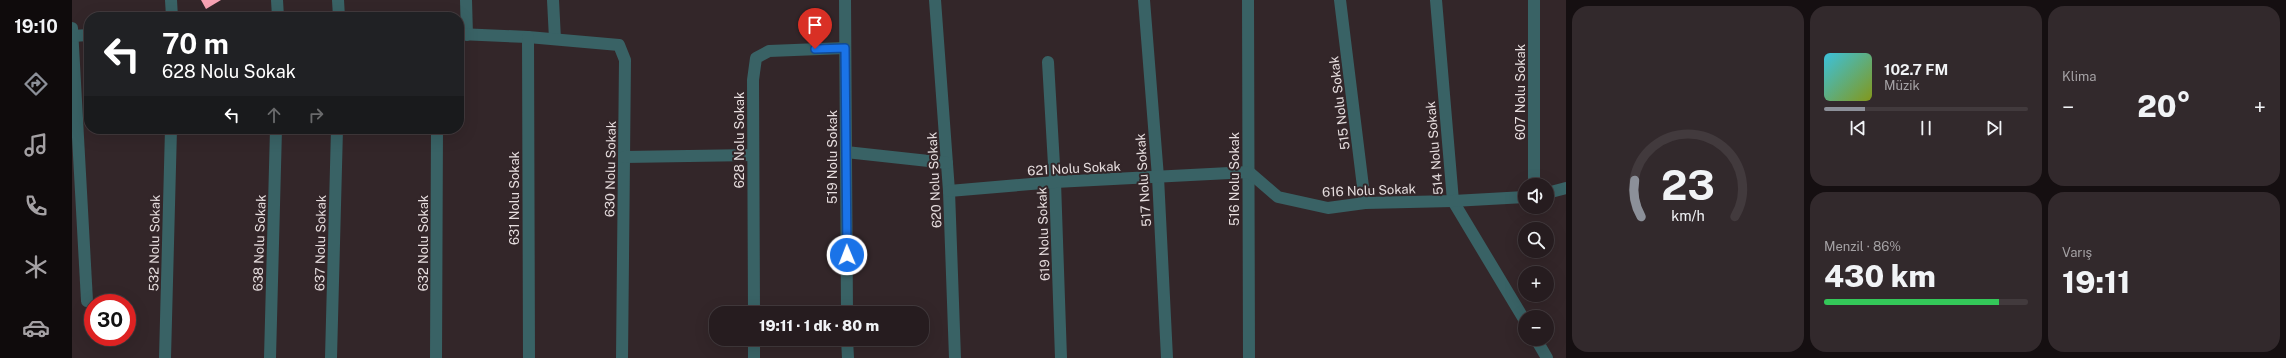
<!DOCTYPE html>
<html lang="tr">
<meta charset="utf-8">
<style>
body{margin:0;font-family:"Public Sans",sans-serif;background:#32292c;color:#f1f3f6;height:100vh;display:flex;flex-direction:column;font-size:15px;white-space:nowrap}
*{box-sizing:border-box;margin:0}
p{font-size:13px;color:#a4a1a4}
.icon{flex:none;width:22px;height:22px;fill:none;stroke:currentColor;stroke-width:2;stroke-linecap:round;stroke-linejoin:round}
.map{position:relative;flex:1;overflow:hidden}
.side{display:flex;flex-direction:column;gap:6px;padding:6px;background:#150f11;width:720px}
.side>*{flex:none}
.top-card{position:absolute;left:12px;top:12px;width:380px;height:122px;border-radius:16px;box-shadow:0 4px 16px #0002,0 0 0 1px #423a3d;background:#202124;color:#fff;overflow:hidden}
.tools{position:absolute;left:1446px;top:178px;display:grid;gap:8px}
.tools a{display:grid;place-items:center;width:36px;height:36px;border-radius:50%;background:#261c1f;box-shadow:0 4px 16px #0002,0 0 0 1px #423a3d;font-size:20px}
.speed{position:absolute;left:12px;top:294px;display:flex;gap:8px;font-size:20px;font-weight:700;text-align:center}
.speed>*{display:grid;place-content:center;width:52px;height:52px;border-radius:50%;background:#261c1f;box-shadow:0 4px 16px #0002,0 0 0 1px #423a3d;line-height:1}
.speed .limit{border:6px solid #d22;background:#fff;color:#111}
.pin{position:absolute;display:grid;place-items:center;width:34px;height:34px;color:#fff;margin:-41px -17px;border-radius:50% 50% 50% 0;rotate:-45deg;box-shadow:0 0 4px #0007}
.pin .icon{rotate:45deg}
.me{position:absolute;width:44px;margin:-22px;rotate:359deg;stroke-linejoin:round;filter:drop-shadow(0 0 3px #0008)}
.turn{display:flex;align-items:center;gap:14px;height:84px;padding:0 12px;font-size:18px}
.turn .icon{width:52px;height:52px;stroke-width:2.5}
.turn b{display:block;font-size:28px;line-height:34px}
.lanes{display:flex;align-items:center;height:38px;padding:0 12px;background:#0003;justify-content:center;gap:20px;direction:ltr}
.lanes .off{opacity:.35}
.big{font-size:30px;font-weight:800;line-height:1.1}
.side .widget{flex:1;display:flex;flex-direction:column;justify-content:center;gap:6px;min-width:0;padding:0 14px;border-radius:16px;background:#32292c}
.side .dial{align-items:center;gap:0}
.dial svg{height:104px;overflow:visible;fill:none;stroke:#423a3d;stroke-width:7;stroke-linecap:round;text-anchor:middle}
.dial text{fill:#f1f3f6;stroke:none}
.song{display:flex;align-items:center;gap:12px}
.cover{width:48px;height:48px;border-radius:6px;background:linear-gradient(135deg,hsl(190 70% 55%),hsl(70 70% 35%))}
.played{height:4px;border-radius:2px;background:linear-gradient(90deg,#8c9099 20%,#423a3d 20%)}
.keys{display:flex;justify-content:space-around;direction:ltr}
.heat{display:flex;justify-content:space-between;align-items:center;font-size:22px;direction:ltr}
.charge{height:6px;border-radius:3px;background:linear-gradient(90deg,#34c759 86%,#423a3d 0)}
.side .tiles{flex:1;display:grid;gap:6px;grid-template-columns:repeat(3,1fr)}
.widget:first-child{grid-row:span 2}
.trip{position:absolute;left:637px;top:306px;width:220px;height:40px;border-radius:16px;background:#261c1f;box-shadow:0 4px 16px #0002,0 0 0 1px #423a3d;font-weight:800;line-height:40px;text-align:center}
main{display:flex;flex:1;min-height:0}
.menu{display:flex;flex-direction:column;width:72px;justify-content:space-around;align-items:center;background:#0f0b0c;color:#a4a1a4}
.menu .icon{width:28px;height:28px}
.menu .current{color:#8c9099}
.menu b{font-size:18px;color:#f1f3f6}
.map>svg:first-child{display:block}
.building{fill:#f6a2b3}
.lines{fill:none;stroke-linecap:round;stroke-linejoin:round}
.street{stroke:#396265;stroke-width:12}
.route-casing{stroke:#114b97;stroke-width:10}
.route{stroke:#1a73e8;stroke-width:7}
.labels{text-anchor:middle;stroke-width:4;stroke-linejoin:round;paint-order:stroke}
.street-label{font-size:13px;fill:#e6ddde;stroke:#332629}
</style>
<main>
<nav class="menu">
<b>19:10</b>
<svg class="icon current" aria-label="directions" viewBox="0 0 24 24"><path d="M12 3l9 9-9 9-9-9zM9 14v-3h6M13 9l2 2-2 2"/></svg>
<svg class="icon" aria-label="music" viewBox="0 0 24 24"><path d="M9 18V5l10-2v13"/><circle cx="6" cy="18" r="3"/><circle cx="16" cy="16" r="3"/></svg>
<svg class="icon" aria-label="phone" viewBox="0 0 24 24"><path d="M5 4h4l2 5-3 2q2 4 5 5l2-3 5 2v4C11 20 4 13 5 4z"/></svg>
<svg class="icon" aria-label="climate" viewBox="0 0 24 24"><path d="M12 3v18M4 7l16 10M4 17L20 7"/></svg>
<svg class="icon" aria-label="car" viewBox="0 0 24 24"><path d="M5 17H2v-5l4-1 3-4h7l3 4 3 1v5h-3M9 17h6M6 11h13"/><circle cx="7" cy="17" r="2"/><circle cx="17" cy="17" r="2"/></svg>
</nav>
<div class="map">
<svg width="1494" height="358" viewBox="0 0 1494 358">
<rect width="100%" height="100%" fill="#332629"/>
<polygon class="building" points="129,0 149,0 134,9"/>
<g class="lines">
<g class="street">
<polyline points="99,0 100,17"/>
<polyline points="205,0 206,17"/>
<polyline points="266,0 267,17"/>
<polyline points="394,0 395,35"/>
<polyline points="481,0 483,39"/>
<polyline points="773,0 775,313"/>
<polyline points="863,0 877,191 883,358"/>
<polyline points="1072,0 1086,177 1095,358"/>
<polyline points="1176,0 1177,358"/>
<polyline points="1268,0 1293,203"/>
<polyline points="1364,0 1381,201 1453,321"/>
<polyline points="0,28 15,301"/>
<polyline points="387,34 456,37 547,45 553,60 550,358"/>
<polyline points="0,36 17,35"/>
<polyline points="456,37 457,358"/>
<polyline points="976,62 983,182 989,358"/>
<polyline points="774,152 875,163"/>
<polyline points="552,157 681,155"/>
<polyline points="1462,185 1462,0"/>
<polyline points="877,191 983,182 1177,172 1206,197 1256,208 1293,203 1381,201 1453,197"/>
<polyline points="1475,193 1494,188"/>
<polyline points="682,313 681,80 684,58 697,51 773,48"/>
<polyline points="682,339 682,358"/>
<polyline points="775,339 776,358"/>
<polyline points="1464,339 1475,358"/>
<polyline points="93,358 99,129"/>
<polyline points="198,358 204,129"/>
<polyline points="259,358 265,129"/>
<polyline points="364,358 365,129"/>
</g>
</g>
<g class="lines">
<g class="route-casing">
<polyline id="route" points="743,49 773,48 775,255"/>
</g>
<use href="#route" class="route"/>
</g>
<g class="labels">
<g class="street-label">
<text transform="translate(1448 92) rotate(-90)" y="5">607 Nolu Sokak</text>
<text transform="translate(1267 103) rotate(-97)" y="5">515 Nolu Sokak</text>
<text transform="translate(667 140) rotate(-90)" y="5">628 Nolu Sokak</text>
<text transform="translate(1362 148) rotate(-95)" y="5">514 Nolu Sokak</text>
<text transform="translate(760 157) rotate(-90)" y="5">519 Nolu Sokak</text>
<text transform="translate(1002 168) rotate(-3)" y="5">621 Nolu Sokak</text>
<text transform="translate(538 169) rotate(-89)" y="5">630 Nolu Sokak</text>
<text transform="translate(1162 179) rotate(-90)" y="5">516 Nolu Sokak</text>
<text transform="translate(862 180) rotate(-93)" y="5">620 Nolu Sokak</text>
<text transform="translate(1071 180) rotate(-94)" y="5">517 Nolu Sokak</text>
<text transform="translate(1297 190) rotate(-2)" y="5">616 Nolu Sokak</text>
<text transform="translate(442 198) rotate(-90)" y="5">631 Nolu Sokak</text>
<text transform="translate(971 234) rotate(-92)" y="5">619 Nolu Sokak</text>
<text transform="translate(82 243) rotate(-89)" y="5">532 Nolu Sokak</text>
<text transform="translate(187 243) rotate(-88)" y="5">638 Nolu Sokak</text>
<text transform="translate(248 243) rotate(-89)" y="5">637 Nolu Sokak</text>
<text transform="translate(351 243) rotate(-90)" y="5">632 Nolu Sokak</text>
</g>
</g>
</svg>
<div class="tools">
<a><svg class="icon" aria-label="sound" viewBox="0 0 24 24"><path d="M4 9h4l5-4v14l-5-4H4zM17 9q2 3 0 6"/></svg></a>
<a><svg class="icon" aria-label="search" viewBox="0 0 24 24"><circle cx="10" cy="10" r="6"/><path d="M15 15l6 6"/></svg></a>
<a>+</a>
<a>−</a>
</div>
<div class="speed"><div class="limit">30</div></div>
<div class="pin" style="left:743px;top:49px;background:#d93025"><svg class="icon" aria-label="arrive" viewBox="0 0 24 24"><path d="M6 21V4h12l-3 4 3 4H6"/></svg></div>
<svg class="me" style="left:775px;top:255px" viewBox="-20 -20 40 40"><circle r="17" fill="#1a73e8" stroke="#fff" stroke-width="3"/><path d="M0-11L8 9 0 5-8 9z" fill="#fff"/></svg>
<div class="trip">19:11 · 1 dk · 80 m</div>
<div class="top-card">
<div class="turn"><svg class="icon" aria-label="left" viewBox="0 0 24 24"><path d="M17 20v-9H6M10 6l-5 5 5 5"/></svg><div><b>70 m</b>628 Nolu Sokak</div></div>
<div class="lanes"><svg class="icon" aria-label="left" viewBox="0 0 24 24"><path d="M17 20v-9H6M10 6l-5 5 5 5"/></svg><svg class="icon off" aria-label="ahead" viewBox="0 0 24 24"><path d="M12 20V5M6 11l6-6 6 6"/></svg><svg class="icon off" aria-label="right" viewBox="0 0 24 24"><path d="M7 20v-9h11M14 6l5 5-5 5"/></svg></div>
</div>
</div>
<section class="side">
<div class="tiles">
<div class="widget dial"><svg viewBox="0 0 100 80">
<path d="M14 69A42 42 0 1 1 86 69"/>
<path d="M14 69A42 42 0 0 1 9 41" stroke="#8c9099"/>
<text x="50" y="56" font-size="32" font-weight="700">23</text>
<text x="50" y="72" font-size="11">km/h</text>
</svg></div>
<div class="widget">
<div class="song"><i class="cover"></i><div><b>102.7 FM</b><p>Müzik</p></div></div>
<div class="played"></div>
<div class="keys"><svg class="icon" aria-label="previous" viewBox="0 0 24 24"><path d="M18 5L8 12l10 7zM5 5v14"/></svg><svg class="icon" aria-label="pause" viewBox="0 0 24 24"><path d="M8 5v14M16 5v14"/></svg><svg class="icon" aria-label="next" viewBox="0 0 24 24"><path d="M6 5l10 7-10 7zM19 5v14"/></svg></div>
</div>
<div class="widget"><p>Klima</p>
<div class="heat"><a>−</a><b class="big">20°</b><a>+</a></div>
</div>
<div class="widget"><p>Menzil · 86%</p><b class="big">430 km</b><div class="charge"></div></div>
<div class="widget"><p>Varış</p><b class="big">19:11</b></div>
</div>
</section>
</main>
